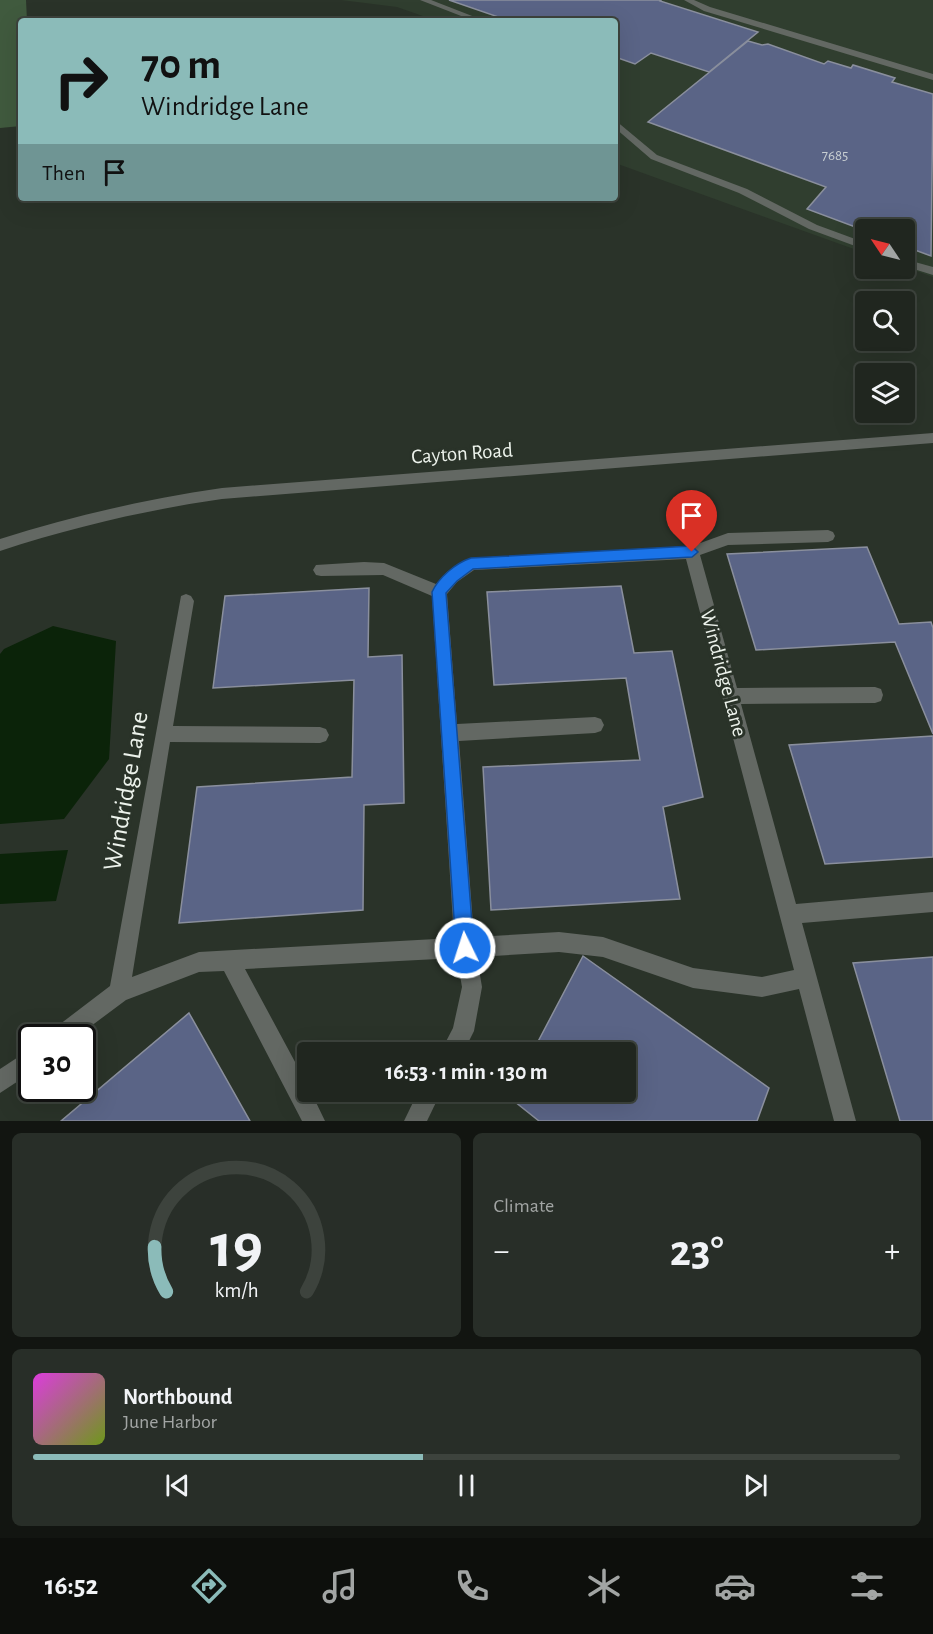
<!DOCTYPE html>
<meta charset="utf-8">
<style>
body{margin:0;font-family:"Alegreya Sans",sans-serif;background:#282e28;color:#f1f3f6;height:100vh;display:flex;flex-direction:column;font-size:22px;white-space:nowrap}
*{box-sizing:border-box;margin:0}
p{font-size:20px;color:#a2a5a4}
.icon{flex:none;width:33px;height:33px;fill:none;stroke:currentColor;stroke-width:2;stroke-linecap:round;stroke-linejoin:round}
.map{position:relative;height:1121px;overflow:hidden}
.details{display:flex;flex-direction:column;gap:12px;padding:12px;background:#121511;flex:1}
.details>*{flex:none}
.guide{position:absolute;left:18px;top:18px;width:600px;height:183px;border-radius:6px;box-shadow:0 6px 24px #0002,0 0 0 2px #3d433d;background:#8bbbb9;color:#111;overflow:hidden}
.needle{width:39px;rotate:305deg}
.buttons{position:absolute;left:855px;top:219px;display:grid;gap:12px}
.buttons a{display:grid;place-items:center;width:60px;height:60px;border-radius:6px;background:#20261f;box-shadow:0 6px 24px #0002,0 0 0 2px #3d433d;font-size:30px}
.speed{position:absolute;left:18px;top:1024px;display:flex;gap:12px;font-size:30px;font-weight:700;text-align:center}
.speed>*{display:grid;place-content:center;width:78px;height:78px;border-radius:50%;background:#20261f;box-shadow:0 6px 24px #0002,0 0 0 2px #3d433d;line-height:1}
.speed .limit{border:3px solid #111;border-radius:9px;background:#fff;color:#111}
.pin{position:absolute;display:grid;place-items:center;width:51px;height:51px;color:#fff;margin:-62px -26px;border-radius:50% 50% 50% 0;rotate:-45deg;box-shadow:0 0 6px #0007}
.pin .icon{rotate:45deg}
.me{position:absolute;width:66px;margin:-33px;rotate:356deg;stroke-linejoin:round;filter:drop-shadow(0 0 4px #0008)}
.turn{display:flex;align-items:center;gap:21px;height:126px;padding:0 24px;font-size:27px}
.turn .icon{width:78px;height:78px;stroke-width:2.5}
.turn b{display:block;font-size:42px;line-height:51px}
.then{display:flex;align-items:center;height:57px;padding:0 24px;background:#0003;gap:12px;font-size:22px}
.big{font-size:45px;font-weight:600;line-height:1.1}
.details .tile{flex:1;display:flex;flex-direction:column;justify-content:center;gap:9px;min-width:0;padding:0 21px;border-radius:9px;background:#282e28}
.details .dial{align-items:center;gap:0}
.dial svg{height:156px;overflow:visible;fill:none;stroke:#3d433d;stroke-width:7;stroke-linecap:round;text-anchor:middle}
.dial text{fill:#f1f3f6;stroke:none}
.song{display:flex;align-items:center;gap:18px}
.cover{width:72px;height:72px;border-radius:9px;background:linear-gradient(135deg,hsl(300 70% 55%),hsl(80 70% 35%))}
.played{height:6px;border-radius:3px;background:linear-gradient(90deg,#8bbbb9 45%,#3d433d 45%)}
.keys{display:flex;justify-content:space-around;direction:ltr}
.heat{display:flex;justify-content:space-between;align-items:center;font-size:33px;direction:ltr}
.details .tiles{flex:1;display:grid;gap:12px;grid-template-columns:1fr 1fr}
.tile:last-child{grid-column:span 2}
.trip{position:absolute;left:297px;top:1042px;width:339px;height:60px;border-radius:6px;background:#20261f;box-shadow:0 6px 24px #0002,0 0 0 2px #3d433d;font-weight:600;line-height:60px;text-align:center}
.tabs{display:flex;height:96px;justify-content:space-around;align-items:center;background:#0d0f0c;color:#a2a5a4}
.tabs .icon{width:42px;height:42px}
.tabs .on{color:#8bbbb9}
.tabs b{font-size:27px;color:#f1f3f6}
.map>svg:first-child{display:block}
.built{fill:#303e2f}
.green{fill:#405a3e}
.water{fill:#0b2309}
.building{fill:#5a6486;stroke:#8a8f9d;stroke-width:1.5}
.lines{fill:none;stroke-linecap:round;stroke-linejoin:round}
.minor{fill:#636863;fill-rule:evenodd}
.route{fill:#1a73e8;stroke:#114b97;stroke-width:1.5}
.labels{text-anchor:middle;stroke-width:6;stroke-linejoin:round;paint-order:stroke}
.far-number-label{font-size:15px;fill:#c8ced2}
.street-label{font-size:21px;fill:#ecf2eb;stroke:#2a3329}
.near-street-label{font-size:26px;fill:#ecf2eb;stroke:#2a3329}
</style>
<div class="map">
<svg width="933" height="1121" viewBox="0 0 933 1121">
<rect width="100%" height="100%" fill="#2a3329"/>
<polygon class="built" points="341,0 933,0 933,277 905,267 904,230 866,230 865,253 615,163 615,21 437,21 397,7"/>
<polygon class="green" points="0,0 26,0 27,21 21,21 21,126 0,128"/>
<g class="water">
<polygon points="53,626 116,641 109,759 64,819 0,824 0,654 4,649"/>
<polygon points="68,850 56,901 0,904 0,854"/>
</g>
<g class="building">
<polygon points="449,0 661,0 660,1 758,32 709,72 651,53 635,64 615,57 615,21 510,21"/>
<polygon points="748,41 762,45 768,44 824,64 828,61 851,68 853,65 895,78 892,82 933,94 931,256 904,246 904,230 866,231 807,209 826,187 648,122"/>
<polygon points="867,547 899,624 931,622 933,628 933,734 895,642 756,650 727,554"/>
<polygon points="621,586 634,653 672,651 703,797 663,807 680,899 491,910 483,767 640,760 626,678 494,685 487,592"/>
<polygon points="369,588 368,657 402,655 404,803 364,805 363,910 179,923 197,787 352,777 354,680 213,688 225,596"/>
<polygon points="933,736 933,857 825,864 789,745"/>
<polygon points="583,956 769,1088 757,1121 539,1121 509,1097 512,1092 626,1092 626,1053 532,1053"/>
<polygon points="933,957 933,1121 900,1121 853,963"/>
<polygon points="189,1013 250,1121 61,1121"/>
</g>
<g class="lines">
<g class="minor">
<polygon points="420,0 431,0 485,21 474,21"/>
<polygon points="684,0 694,0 710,7 933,74 933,80 704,11"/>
<polygon points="615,120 657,155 747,189 817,225 866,243 866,250 809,229 739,193 651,159 615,128"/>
<polygon points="904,259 933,267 933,275 904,266"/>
<path d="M933,433V443L222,499C146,510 73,527 0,551V539C73,516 146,499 222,488Z"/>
<path d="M828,530L833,532L835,536L833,540L828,542L728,545L700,555L737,688L875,687L881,689L883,695L881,701L875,703L741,704L796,904L933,892V912L802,923L856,1121H834L799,989L762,997L693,988L603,957L559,952L477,957L482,987L474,1031L463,1053H440L453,1028L462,987L457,958L245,969L308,1086V1092H311L325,1121H302L224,971L199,972L126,1000L75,1038H47L51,1031L110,986L181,596L186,594L191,596L194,601L173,726L320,727L326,729L329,735L326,741L320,743L170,742L132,977L199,952L454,938L432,596L383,575L321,576L316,575L313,570L316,565L364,562L384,563L436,584L447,572L471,558L692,546L728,533ZM686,559L794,970L762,977L693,968L603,937L559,932L474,937L459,741L595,733L601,731L604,725L601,719L595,717L457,724L447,594L457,582L474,570Z"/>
<polygon points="32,1048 32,1072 0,1093 0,1069"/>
<polygon points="418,1092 441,1092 427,1121 404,1121"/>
</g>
</g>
<path class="route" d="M692,546L698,552L692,557L473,569L457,581L446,593L474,948L472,954L465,957L459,954L456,948L432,592C439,577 456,563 471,558Z"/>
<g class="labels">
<g class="far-number-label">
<text x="835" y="160">7685</text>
</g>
<g class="street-label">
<text transform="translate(462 453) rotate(-4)" y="7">Cayton Road</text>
<text transform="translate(724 673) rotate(75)" y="7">Windridge Lane</text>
</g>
<g class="near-street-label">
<text transform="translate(125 791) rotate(-80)" y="9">Windridge Lane</text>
</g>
</g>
</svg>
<div class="buttons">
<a><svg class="needle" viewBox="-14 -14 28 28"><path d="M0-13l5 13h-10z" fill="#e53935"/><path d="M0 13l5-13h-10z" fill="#a2a5a4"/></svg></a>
<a><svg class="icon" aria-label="search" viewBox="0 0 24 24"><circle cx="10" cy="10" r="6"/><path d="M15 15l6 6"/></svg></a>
<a><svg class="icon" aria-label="layers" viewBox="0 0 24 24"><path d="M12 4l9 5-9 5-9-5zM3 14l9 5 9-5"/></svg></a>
</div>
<div class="speed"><div class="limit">30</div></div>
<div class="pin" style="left:692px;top:552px;background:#d93025"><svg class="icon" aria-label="arrive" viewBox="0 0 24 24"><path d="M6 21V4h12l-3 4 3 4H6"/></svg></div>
<svg class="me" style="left:465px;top:948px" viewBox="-20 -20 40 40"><circle r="17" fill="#1a73e8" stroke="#fff" stroke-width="3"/><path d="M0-11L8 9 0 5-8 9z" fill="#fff"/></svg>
<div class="trip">16:53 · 1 min · 130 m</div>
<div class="guide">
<div class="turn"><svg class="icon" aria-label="right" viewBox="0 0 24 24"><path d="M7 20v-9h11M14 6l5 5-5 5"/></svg><div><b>70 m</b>Windridge Lane</div></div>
<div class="then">Then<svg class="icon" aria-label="arrive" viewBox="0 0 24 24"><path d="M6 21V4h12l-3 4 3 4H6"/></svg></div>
</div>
</div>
<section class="details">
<div class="tiles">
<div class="tile dial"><svg viewBox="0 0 100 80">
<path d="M14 69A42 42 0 1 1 86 69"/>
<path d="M14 69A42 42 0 0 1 8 46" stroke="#8bbbb9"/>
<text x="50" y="56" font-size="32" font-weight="700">19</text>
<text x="50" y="72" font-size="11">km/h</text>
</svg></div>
<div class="tile"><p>Climate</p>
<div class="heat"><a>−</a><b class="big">23°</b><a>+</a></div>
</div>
<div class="tile">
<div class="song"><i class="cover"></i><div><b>Northbound</b><p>June Harbor</p></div></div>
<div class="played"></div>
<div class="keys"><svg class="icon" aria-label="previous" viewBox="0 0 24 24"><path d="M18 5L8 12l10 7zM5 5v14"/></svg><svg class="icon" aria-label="pause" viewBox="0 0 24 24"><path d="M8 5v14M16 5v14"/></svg><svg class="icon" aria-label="next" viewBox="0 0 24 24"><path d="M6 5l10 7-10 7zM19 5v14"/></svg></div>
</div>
</div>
</section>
<nav class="tabs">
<b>16:52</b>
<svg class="icon on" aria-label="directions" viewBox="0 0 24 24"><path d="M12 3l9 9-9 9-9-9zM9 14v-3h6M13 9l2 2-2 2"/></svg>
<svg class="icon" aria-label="music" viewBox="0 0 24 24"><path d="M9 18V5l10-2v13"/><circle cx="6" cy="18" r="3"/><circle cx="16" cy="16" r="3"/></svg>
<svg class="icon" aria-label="phone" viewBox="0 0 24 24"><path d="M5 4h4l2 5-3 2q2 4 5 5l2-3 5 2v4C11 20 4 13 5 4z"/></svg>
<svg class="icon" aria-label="climate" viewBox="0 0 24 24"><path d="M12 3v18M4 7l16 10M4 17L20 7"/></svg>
<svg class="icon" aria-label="car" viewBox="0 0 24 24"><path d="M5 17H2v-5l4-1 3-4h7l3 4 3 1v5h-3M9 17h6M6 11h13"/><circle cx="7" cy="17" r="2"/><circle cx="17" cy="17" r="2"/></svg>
<svg class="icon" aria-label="filters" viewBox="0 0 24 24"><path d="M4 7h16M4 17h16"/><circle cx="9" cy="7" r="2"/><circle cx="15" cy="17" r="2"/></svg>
</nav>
